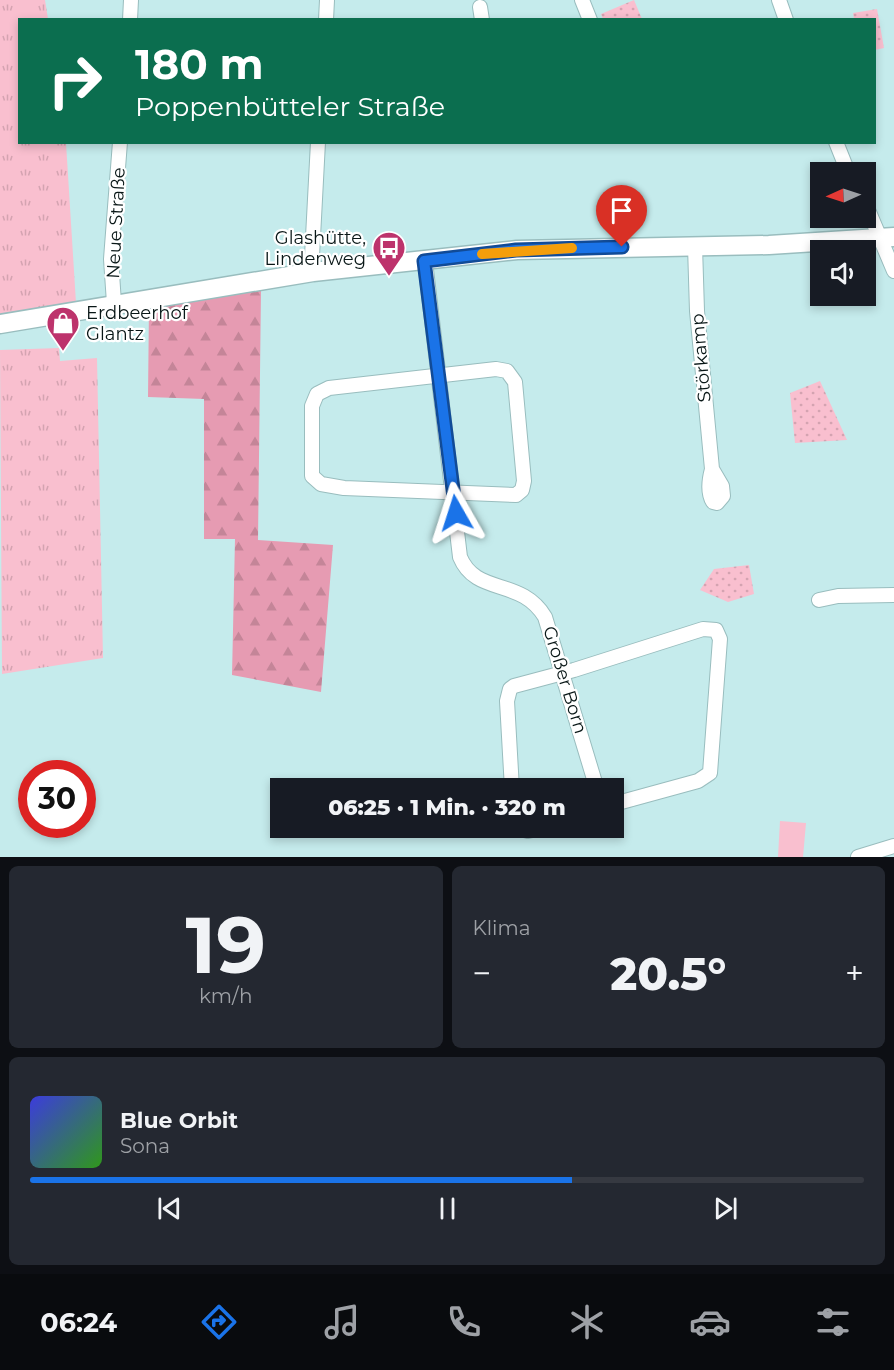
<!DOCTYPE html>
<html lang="de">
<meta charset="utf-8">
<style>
body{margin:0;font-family:Montserrat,sans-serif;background:#242831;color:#f1f3f6;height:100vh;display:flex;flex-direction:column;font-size:22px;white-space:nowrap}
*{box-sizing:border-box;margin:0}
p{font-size:20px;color:#9ea1a6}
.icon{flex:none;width:33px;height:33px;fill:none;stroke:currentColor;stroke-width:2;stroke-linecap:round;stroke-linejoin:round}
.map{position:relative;height:857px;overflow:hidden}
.panel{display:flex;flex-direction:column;gap:9px;padding:9px;background:#0d0f14;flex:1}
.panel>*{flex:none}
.top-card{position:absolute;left:18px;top:18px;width:858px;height:126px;border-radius:0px;box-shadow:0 3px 9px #0003;background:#0b6e4f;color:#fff;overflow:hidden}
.needle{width:39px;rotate:267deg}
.buttons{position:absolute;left:810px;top:162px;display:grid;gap:12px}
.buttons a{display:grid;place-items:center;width:66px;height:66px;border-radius:0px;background:#171b24;box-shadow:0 3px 9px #0003;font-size:30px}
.speed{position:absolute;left:18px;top:760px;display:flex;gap:12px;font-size:30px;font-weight:700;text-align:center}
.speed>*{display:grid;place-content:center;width:78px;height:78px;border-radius:50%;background:#171b24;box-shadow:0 3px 9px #0003;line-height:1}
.speed .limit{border:9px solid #d22;background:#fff;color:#111}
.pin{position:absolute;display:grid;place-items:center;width:51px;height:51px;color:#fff;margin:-62px -26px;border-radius:50% 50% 50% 0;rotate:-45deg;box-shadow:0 0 6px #0007}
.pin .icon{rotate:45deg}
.me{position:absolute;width:66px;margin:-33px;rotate:354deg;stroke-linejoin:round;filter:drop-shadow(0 0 4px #0008)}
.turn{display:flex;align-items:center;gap:21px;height:126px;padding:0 18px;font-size:27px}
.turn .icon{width:78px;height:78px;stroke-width:2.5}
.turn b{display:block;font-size:42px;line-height:51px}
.big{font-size:45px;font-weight:800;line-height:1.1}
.panel .widget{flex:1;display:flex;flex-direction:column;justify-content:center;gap:9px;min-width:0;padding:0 21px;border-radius:9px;background:#242831}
.panel .dial{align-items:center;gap:0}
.dial b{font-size:78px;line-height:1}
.song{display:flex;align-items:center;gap:18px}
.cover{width:72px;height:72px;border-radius:9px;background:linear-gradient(135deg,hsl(240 70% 55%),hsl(110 70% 35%))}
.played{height:6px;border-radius:3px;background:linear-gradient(90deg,#1a73e8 65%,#363941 65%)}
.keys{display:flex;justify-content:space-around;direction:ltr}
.heat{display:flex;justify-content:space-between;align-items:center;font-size:33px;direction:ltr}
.panel .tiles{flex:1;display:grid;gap:9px;grid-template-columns:1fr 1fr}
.widget:last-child{grid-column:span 2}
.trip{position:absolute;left:270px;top:778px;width:354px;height:60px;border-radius:0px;background:#171b24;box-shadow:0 3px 9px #0003;font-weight:800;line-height:60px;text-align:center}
.tab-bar{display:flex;height:96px;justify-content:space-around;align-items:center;background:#090b0e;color:#9ea1a6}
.tab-bar .icon{width:42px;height:42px}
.tab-bar .on{color:#1a73e8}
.tab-bar b{font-size:27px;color:#f1f3f6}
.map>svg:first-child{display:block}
.grass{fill:url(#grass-tufts)}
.forest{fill:url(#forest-firs)}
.park{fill:url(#park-dots)}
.pitch{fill:#f9bfcf}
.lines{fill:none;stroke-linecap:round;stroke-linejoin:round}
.minor-casing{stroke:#99bdbe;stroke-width:16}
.major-casing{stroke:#99bdbe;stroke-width:21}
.minor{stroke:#fff;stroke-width:14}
.major{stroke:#fff;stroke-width:18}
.route-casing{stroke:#114b97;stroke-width:15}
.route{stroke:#1a73e8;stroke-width:10}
.slow{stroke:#f59e0b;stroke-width:10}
.labels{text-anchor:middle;stroke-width:4.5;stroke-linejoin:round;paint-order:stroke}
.street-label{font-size:18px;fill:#081616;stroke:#fff}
.poi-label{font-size:18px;fill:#081616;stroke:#fff;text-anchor:end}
</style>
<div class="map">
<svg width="894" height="857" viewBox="0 0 894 857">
<defs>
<pattern id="grass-tufts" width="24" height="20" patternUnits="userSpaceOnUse" patternTransform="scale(1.5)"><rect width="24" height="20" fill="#f9bfcf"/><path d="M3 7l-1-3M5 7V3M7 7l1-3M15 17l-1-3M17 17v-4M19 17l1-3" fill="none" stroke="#d4a3b1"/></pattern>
<pattern id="forest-firs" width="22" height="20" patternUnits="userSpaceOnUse" patternTransform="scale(1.5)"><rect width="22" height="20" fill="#e69bb2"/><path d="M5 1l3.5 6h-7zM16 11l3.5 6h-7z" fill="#c48598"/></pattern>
<pattern id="park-dots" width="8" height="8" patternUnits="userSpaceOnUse" patternTransform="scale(1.5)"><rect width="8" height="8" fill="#f9bfcf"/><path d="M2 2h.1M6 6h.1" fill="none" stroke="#d4a3b1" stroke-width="1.8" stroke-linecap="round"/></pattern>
</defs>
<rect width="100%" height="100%" fill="#c5ebec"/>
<g class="grass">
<polygon points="0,0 45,0 48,19 20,20 20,142 66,143 76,303 0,315"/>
<polygon points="59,348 60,361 97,358 103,658 2,674 0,350"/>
</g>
<polygon class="forest" points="261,290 258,540 333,545 321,692 232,675 235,539 204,539 204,399 148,397 149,305"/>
<g class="park">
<polygon points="634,0 642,19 603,19 601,14"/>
<polygon points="877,9 884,48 875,50 874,20 854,19 853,13"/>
<polygon points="820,381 847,440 795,443 790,393"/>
<polygon points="749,565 754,594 728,602 700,590 714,569"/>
</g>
<polygon class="pitch" points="780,821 806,823 803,857 778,857"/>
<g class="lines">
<g class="minor-casing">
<g id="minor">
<polyline points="582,0 590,20"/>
<polyline points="779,0 786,20"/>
<polyline points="480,7 482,20"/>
<polyline points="130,20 131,0"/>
<polyline points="326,20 327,0"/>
<polyline points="836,142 848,172"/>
<polyline points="866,205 894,271"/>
<path d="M695,246L697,311L712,469L722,486L723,496L717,503L713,502C707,492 709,480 712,469"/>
<path d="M425,261L460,557C476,596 521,577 545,617L597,789"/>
<polyline points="313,272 312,256 318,142"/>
<polyline points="114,303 111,259 120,142"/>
<polygon points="496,369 507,371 515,382 524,481 522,490 516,495 344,488 321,484 312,476 312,406 317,394 329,388"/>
<polyline points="819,600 838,596 894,595"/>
<polyline points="512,789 507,701 510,689 514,686 574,670 703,629 716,630 720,639 710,773 698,781 614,804"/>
<polyline points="518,828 528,831 541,828"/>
<polyline points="858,857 894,846"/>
</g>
</g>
<g class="major-casing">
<polyline id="major" points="0,324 313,272 517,250 769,245 894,237"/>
</g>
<use href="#minor" class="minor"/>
<use href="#major" class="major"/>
</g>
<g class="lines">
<g class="route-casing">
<polyline id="route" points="456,513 424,261 516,250 622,247"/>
</g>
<use href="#route" class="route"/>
<polyline class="slow" points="482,254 572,248"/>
</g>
<defs>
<g id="bus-pin" transform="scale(1.725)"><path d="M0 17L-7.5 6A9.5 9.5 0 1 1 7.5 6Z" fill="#bd336c" stroke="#fff"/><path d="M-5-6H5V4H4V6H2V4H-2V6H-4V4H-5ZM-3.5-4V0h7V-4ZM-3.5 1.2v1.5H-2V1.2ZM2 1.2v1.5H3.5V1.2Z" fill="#fff"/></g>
<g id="shop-pin" transform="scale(1.725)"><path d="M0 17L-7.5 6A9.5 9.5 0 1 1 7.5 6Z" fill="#bd336c" stroke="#fff"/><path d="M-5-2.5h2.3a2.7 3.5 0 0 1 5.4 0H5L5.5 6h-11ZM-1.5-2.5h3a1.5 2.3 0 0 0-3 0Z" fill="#fff"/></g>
</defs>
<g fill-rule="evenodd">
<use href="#bus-pin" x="389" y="248"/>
<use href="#shop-pin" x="63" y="323"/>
</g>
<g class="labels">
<g class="street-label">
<text transform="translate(116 223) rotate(-87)" y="6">Neue Straße</text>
<text transform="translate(701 358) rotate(-95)" y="6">Störkamp</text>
<text transform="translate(565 680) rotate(73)" y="6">Großer Born</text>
</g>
<g class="poi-label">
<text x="366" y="244">Glashütte,<tspan x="366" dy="21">Lindenweg</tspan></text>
<text x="86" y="319" text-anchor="start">Erdbeerhof<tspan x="86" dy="21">Glantz</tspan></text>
</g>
</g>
</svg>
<div class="buttons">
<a><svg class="needle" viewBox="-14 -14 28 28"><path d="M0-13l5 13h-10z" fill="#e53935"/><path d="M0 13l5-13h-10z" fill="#9ea1a6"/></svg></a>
<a><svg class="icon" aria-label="sound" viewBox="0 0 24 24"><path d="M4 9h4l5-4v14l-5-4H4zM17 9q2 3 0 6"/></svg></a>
</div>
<div class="speed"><div class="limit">30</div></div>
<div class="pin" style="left:622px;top:247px;background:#d93025"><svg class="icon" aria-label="arrive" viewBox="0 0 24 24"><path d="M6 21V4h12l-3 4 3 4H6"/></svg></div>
<svg class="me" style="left:456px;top:513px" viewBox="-20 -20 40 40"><path d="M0-17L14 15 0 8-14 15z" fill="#1a73e8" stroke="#fff" stroke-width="4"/></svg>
<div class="trip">06:25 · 1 Min. · 320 m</div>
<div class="top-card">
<div class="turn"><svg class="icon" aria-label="right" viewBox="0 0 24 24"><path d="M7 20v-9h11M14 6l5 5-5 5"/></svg><div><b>180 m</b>Poppenbütteler Straße</div></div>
</div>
</div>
<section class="panel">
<div class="tiles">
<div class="widget dial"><b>19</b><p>km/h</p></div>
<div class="widget"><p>Klima</p>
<div class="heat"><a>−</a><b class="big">20.5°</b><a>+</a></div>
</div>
<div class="widget">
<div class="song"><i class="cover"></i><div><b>Blue Orbit</b><p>Sona</p></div></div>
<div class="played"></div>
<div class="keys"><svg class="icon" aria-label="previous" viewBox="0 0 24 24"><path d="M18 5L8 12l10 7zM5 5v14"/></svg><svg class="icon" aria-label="pause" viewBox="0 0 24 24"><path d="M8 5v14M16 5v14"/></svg><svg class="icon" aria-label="next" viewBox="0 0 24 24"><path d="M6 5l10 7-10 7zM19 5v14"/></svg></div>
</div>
</div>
</section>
<nav class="tab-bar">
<b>06:24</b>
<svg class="icon on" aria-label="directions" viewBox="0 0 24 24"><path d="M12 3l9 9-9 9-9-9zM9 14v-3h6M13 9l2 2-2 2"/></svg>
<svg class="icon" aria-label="music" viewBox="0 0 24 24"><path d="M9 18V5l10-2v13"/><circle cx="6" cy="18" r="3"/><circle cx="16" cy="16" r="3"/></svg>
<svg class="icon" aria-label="phone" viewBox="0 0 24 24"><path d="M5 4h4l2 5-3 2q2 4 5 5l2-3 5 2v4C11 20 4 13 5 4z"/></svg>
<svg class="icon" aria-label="climate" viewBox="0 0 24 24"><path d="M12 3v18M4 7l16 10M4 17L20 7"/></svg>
<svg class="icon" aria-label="car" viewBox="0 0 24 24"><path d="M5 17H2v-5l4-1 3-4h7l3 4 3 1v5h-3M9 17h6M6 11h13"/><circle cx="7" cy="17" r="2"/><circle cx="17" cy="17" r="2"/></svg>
<svg class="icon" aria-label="filters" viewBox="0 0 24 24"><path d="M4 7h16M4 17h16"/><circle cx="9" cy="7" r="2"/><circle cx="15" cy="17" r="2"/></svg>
</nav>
